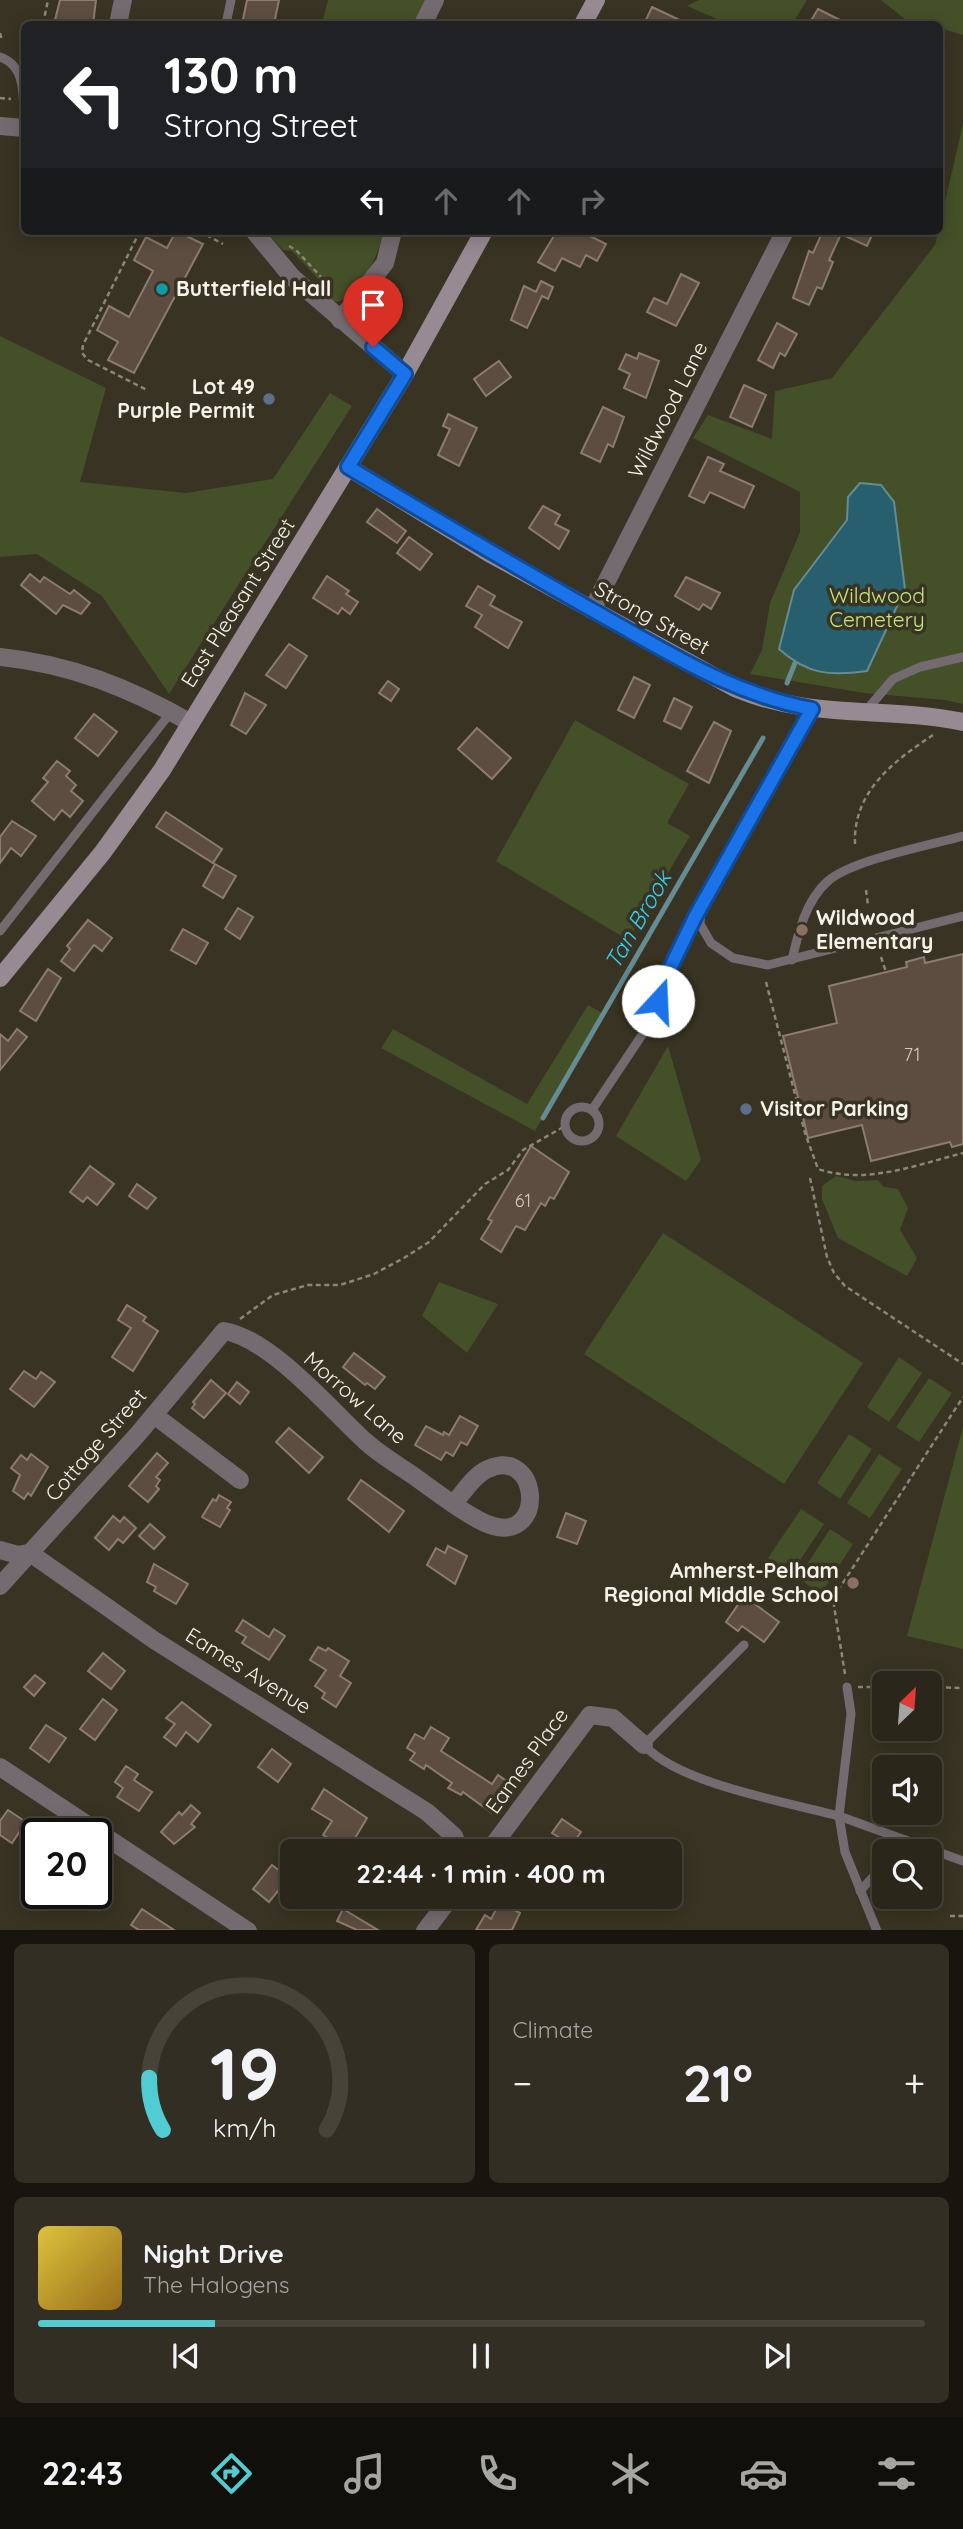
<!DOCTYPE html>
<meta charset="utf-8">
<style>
body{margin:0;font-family:Quicksand,sans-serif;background:#322e23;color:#f1f3f6;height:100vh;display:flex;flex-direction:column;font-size:26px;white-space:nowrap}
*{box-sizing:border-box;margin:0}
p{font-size:23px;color:#a5a5a2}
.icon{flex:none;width:38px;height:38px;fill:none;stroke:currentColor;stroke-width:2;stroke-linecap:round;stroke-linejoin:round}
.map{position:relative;height:1930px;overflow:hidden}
.drawer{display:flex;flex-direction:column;gap:14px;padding:14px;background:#17150e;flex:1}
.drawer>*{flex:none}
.banner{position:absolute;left:21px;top:21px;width:922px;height:214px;border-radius:10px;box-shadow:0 4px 18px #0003,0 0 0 2px #464339;background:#202124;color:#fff;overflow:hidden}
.needle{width:46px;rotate:25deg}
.buttons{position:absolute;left:872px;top:1671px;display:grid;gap:14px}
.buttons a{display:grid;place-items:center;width:70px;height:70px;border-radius:10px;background:#2a261a;box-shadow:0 4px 18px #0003,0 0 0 2px #464339;font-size:35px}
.speed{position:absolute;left:21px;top:1818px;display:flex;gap:14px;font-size:35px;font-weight:700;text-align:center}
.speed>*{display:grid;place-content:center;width:91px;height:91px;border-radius:50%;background:#2a261a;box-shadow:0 4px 18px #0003,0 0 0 2px #464339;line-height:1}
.speed .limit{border:4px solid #111;border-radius:10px;background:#fff;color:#111}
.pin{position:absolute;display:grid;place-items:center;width:60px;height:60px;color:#fff;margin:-72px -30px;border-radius:50% 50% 50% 0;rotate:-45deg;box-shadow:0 0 7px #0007}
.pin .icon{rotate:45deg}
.me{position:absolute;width:77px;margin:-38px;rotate:20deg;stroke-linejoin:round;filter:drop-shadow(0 0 5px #0008)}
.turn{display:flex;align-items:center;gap:24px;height:147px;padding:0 28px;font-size:32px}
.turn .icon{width:91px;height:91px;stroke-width:2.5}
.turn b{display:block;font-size:49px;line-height:60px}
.lanes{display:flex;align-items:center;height:66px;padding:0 28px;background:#0003;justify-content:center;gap:35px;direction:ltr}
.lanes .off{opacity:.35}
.big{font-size:52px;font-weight:800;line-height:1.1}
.drawer .tile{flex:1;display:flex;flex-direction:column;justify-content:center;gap:10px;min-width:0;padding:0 24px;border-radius:10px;background:#322e23}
.drawer .dial{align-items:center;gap:0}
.dial svg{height:182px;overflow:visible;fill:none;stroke:#464339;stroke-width:7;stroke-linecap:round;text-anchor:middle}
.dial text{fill:#f1f3f6;stroke:none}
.song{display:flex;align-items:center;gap:21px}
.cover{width:84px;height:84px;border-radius:10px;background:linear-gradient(135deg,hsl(50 70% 55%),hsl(40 70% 35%))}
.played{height:7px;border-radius:4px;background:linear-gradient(90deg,#51ccd3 20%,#464339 20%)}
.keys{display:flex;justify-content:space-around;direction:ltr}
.heat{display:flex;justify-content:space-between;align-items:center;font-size:38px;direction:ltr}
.drawer .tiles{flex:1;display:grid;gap:14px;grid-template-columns:1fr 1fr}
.tile:last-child{grid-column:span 2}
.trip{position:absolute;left:280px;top:1839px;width:402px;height:70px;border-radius:10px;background:#2a261a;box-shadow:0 4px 18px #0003,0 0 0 2px #464339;font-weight:800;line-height:70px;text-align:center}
.tab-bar{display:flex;height:112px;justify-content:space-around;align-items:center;background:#110f0a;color:#a5a5a2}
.tab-bar .icon{width:49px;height:49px}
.tab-bar .active{color:#51ccd3}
.tab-bar b{font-size:32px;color:#f1f3f6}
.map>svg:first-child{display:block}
.green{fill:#445027}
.water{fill:#275f6e;stroke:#658b93;stroke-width:2}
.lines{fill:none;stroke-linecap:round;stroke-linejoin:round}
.stream{stroke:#658b93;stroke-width:5}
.building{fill:#5d4d41;stroke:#8c7b6f;stroke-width:2}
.path{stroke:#8a8678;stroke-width:2.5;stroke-dasharray:5 3.5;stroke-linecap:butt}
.service{stroke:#736b70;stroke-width:9}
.minor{stroke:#736b70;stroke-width:18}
.secondary{stroke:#978a92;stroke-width:18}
.route-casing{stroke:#114b97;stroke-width:18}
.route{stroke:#1a73e8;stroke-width:12}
.culture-dot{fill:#0f9aa8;stroke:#383322;stroke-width:2.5}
.service-dot{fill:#5c6f8a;stroke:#383322;stroke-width:2.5}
.education-dot{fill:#8d6e63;stroke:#383322;stroke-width:2.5}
.labels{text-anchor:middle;stroke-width:7;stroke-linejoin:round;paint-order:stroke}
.number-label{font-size:18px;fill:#cfc9be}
.poi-label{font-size:21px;font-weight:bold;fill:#f5f2e8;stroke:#383322;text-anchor:start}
.street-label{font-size:21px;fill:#f5f2e8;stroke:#383322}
.park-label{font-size:21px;fill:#c6e57d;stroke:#383322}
.water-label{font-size:23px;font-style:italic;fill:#32d3f8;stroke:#383322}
</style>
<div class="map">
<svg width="963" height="1931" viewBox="0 0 963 1931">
<rect width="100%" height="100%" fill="#383322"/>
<g class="green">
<polygon points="328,0 426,0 415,24 322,24"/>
<polygon points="699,0 807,0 792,24 723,24 724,22 687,6"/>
<polygon points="881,0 963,0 963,35 940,28 940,24 911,24"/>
<polygon points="963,124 963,704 945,700 864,693 750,674 762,650 770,603 800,532 800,492 693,438 708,415 772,439 775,391 832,378 935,245"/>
<path d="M266,231H385C379,251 360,299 336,302L329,299L323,284L292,251L283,250Z"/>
<polygon points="0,336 106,388 80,482 186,493 273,479 330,393 352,406 169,694 102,596 37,554 0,557"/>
<polygon points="575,720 689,784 667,823 690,836 628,940 496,861"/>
<polygon points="588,1005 602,1013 535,1131 381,1048 393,1029 527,1104"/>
<polygon points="668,1046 701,1160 686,1181 616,1136"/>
<polygon points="836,1176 856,1181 878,1180 884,1187 898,1189 908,1208 900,1230 917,1258 907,1276 838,1238 822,1199 822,1186"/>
<polygon points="663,1233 863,1363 784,1484 584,1354"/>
<polygon points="439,1282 498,1304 467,1353 422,1316"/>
<polygon points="899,1357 922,1373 889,1422 867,1407"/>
<polygon points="929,1378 952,1393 919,1442 896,1427"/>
<polygon points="963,1427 963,1649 907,1636"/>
<polygon points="849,1434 872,1449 840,1499 817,1483"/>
<polygon points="879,1454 902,1469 870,1518 847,1503"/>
<polygon points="801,1509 824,1524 791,1574 768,1558"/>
<polygon points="830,1529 853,1544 821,1594 798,1578"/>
</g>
<path class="water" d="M860,483L881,485L894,502L905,589L867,671C830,676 808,675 779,649L794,590L847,520L848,497Z"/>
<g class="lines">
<g class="stream">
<polyline points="787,683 795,663"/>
<polyline points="543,1118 763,738"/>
</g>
</g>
<g class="building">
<polygon points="60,0 96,0 93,24 54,24"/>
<polygon points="247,0 279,0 274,24 242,24"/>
<polygon points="652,7 688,24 644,24"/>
<polygon points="818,9 848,24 809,24"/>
<polygon points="176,231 203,244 134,373 108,360 118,342 97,330 109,306 129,317 153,271 134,260 146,237 167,248"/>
<polygon points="557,231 580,231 606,244 597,261 586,255 580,267 562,258 555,271 538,262"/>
<polygon points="823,231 874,231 867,246 841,234 829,260 833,262 822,289 817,287 809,305 793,298 809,251 813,253"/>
<polygon points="681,274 699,283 676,326 647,312 654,298 667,304"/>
<polygon points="541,281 553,287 548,299 542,296 527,328 511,320 524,286 536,292"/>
<polygon points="777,323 797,334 785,356 780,353 773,368 758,360"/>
<polygon points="639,353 659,361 646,398 624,388 630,374 619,369 626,354 637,359"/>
<polygon points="499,361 511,377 486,396 474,379"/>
<polygon points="744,385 766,395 752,427 730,417"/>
<polygon points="603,407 624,417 613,447 608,444 600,462 581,453"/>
<polygon points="448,414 477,428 459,466 438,455 450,429 443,426"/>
<polygon points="708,457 724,464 720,471 754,486 744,508 710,492 704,503 689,496"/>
<polygon points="543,506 560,515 555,524 569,531 559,549 529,528"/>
<polygon points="377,509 406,531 397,543 367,522"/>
<polygon points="409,537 432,554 420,570 397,553"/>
<polygon points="30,574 40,582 44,577 70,594 74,590 90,603 81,614 63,605 56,614 21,585"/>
<polygon points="327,576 349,591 346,594 358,602 350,614 342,608 338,614 313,598"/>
<polygon points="686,577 720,593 711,609 703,604 699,610 675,596"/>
<polygon points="478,586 495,596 490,605 522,622 508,648 475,627 482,615 466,606"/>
<polygon points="289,644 307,656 286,688 266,675"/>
<polygon points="634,677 650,685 634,718 618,710"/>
<polygon points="388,681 399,689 391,701 379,693"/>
<polygon points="245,693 266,705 246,734 231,725"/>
<polygon points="674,698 692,707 681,729 664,721"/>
<polygon points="94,714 117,732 98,756 75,738"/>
<polygon points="714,722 731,731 709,783 687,771"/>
<polygon points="477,728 511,758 492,779 458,749"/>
<polygon points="57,761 70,771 66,776 76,785 71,791 83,801 70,817 62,810 54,820 32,801 48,782 43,778"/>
<polygon points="166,812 222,849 213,863 156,827"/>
<polygon points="12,821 36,836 21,856 11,848 0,863 0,837"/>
<polygon points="215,864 236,876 223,898 203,886"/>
<polygon points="238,908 253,917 240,939 225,929"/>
<polygon points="88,920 112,938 102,951 94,945 74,971 61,961 70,949 67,946"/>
<polygon points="183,929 208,943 196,964 171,950"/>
<polygon points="963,954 963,1144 952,1147 950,1142 871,1161 862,1125 808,1138 783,1036 837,1023 829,986 907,967 906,962 924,957 925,963"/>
<polygon points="48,969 61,978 36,1021 20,1011"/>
<polygon points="17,1029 27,1037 0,1070 0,1034 8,1041"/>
<polygon points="531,1146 569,1172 554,1199 550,1197 545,1206 541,1203 525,1230 516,1226 501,1252 481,1239 492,1221 488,1219"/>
<polygon points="90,1166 114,1184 97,1205 87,1197 83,1202 70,1192"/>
<polygon points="137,1184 156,1198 147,1209 129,1196"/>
<polygon points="127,1305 146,1317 143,1321 158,1331 133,1371 112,1357 131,1328 118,1320"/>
<polygon points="354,1353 385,1377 375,1389 367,1383 365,1385 343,1367"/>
<polygon points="24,1371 36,1379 41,1372 55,1382 34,1407 10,1389"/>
<polygon points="211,1380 226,1393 204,1418 192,1408 195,1404 193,1402"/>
<polygon points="237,1382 249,1392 240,1404 228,1394"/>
<polygon points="460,1416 478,1426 467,1445 461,1442 453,1456 446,1452 441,1460 415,1445 426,1426 443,1435 444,1432 449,1435"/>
<polygon points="289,1428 323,1457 309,1473 276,1442"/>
<polygon points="157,1453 168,1463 156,1477 160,1480 156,1486 159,1489 148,1502 129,1486"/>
<polygon points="31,1454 48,1467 31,1496 28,1493 24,1499 13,1491 20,1475 11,1468 21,1455 27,1460"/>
<polygon points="361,1480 404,1511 389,1532 348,1499"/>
<polygon points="219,1495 231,1502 227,1508 230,1510 220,1527 202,1517 213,1499 216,1501"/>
<polygon points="566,1513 586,1521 577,1544 557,1537"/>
<polygon points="113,1516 120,1522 124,1517 136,1528 123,1543 118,1539 109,1550 95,1538"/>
<polygon points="150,1524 165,1537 154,1549 139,1536"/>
<polygon points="448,1546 467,1556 455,1584 427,1565 436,1548 445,1553"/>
<polygon points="154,1564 188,1584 176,1604 154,1591 156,1587 147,1582"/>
<polygon points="744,1596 779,1622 764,1642 742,1626 738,1631 726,1622"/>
<polygon points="243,1620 269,1637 274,1629 285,1636 269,1660 242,1643 246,1637 236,1631"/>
<polygon points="318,1647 326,1651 328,1648 349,1661 340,1676 351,1683 336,1707 322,1698 325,1693 315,1686 326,1670 310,1660"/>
<polygon points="103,1653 125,1671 111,1689 88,1671"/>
<polygon points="35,1675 45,1683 34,1696 24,1687"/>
<polygon points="103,1699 117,1710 95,1740 80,1729"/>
<polygon points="182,1702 211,1725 198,1742 186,1732 176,1746 164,1737 175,1724 166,1718"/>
<polygon points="46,1725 66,1738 49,1762 30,1748"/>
<polygon points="431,1727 449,1738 441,1751 492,1784 498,1775 512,1785 492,1813 463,1792 461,1795 448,1788 452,1783 426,1765 424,1769 410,1760 415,1753 407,1748 415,1734 424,1739"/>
<polygon points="272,1749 291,1764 278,1782 258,1767"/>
<polygon points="126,1766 138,1774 134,1780 152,1792 139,1811 117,1797 123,1788 115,1782"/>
<polygon points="324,1789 367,1818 348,1850 323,1835 332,1821 312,1809"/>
<polygon points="191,1805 200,1813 191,1824 195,1827 174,1844 161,1832 179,1812 182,1815"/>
<polygon points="8,1810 26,1822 12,1843 0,1835 0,1821"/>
<polygon points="562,1819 581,1832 574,1842 589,1852 550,1852 560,1838 552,1833"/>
<polygon points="272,1865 285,1875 279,1882 283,1885 269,1902 253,1889"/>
<polygon points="500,1902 520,1913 512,1930 476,1930 485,1915 491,1919"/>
<polygon points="142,1909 174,1930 139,1930 131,1925"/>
<polygon points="343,1909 378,1930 357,1930 337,1921"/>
</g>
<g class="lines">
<g class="path">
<polyline points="43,24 48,0"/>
<polyline points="0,33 2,40"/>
<polyline points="0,98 11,99"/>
<polyline points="140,231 83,345 82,353 88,360 147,390"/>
<polyline points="199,231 223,244"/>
<polyline points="289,246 296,250 322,278"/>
<path d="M855,844C853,791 894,761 933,735"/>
<polyline points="866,890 868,905"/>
<polyline points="881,957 886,972"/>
<path d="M766,982L805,1133L818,1169C866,1185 916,1165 963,1153"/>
<polyline points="810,1178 827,1257 834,1273 845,1286 963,1364"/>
<polyline points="240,1319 273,1295 308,1285 340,1285 374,1274 404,1258 429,1242 485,1184 508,1170 523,1150 565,1126"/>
<polyline points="845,1674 834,1606 839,1589 963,1397"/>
<polyline points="858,1687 884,1687"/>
<polyline points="929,1687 963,1688"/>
<polyline points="950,1916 963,1916"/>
</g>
<g class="service">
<polyline points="226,24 231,0"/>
<path d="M0,57C26,66 23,95 24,118"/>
<polyline points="865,712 893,679 920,667 963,657"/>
<polyline points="701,911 700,924 711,943 733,958 768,965 963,916"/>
<polyline points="0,931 171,712"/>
<path d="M792,960C798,933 806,900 828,881C852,860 930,845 963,836"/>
<circle cx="582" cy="1124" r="17"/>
<polyline points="592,1110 654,1017 662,985 695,917 812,709"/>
<path d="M744,1645L644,1745C679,1784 787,1802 839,1816L845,1852L877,1931"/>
<polyline points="847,1687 851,1714 839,1816 963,1861"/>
<polyline points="896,1852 906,1840"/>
<polyline points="860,1891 884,1865"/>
</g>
<g class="minor">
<polyline points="118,24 123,0"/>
<polyline points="423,24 435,0"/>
<polyline points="0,126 24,128"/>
<polyline points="254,231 292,277 405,374"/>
<polyline points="340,320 385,263 393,231"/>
<polyline points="592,610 785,231"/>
<path d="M0,657C70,664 130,688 191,723"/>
<polyline points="154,1415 240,1480"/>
<polyline points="0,1550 18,1555 30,1553 154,1640 427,1812 454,1836 460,1852"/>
<path d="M0,1586L138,1434L224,1331C271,1339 329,1408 365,1441C378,1453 393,1462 408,1472C429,1486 471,1520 493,1526C547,1541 539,1446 488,1469C474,1475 464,1492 454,1503"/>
<polyline points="0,1767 248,1931"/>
<polyline points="488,1852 590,1715 613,1718 644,1745"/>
<polyline points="425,1931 451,1897"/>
</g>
<g class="secondary">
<polyline points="583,24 596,0"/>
<path d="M348,467L489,553L737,689C812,720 886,706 963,722"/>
<polyline points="0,978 103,852 162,770 405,374 484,231"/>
</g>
</g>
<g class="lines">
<g class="route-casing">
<path id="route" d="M373,347L405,374L348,467C435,519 521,570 610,620C678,658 734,694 812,709L695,917L662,985L658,1001"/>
</g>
<use href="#route" class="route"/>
</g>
<circle class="culture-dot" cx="162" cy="289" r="7"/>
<g class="service-dot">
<circle cx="269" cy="399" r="7"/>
<circle cx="746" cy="1109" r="7"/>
</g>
<g class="education-dot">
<circle cx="802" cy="930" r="7"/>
<circle cx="853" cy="1583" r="7"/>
</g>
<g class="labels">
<g class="number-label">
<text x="912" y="1061">71</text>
<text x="523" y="1207">61</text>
</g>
<g class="poi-label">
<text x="176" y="296">Butterfield Hall</text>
<text x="255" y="394" text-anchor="end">Lot 49<tspan x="255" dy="24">Purple Permit</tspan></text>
<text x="816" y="925">Wildwood<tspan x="816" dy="24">Elementary</tspan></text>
<text x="760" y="1116">Visitor Parking</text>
<text x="839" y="1578" text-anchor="end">Amherst-Pelham<tspan x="839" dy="24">Regional Middle School</tspan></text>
</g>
<g class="street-label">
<text transform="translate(668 410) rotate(-63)" y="7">Wildwood Lane</text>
<text transform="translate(238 603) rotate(-58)" y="7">East Pleasant Street</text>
<text transform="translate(652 618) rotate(29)" y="7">Strong Street</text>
<text transform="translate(355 1398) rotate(41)" y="7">Morrow Lane</text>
<text transform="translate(96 1445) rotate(-49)" y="7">Cottage Street</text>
<text transform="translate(248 1671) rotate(32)" y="7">Eames Avenue</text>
<text transform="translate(527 1761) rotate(-54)" y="7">Eames Place</text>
</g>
<g class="park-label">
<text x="877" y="603">Wildwood<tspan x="877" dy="24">Cemetery</tspan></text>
</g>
<g class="water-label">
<text transform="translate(638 920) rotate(-60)" y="8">Tan Brook</text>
</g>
</g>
</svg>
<div class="buttons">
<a><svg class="needle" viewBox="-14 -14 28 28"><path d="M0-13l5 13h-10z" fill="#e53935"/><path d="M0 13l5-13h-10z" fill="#a5a5a2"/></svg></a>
<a><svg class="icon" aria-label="sound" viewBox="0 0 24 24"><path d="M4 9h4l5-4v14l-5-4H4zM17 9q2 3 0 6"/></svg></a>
<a><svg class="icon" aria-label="search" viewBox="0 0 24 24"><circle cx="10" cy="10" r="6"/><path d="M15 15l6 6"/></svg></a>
</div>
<div class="speed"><div class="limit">20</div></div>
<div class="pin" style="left:373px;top:347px;background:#d93025"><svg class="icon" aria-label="arrive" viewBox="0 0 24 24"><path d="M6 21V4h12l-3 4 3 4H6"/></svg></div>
<svg class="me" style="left:658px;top:1001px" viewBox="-20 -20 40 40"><circle r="19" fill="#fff"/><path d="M0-13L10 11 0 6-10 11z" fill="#1a73e8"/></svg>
<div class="trip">22:44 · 1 min · 400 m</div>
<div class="banner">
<div class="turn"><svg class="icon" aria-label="left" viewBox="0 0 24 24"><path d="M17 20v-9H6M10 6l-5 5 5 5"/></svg><div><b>130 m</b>Strong Street</div></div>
<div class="lanes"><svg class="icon" aria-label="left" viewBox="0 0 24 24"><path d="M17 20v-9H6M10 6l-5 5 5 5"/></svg><svg class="icon off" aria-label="ahead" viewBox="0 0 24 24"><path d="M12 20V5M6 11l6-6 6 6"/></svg><svg class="icon off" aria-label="ahead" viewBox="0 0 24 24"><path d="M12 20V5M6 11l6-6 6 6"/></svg><svg class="icon off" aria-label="right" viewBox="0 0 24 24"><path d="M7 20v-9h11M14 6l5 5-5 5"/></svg></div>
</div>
</div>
<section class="drawer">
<div class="tiles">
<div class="tile dial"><svg viewBox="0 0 100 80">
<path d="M14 69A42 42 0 1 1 86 69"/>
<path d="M14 69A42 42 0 0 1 8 46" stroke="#51ccd3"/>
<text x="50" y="56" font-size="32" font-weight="700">19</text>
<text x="50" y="72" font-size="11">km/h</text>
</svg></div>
<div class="tile"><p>Climate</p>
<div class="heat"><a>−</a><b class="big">21°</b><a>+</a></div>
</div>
<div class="tile">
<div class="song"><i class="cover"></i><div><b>Night Drive</b><p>The Halogens</p></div></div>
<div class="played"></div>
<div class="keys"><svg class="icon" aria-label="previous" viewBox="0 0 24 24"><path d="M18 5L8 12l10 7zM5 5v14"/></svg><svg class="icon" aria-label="pause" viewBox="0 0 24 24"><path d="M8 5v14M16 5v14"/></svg><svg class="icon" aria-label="next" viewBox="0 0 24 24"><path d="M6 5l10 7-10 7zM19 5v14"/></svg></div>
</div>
</div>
</section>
<nav class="tab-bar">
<b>22:43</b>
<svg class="icon active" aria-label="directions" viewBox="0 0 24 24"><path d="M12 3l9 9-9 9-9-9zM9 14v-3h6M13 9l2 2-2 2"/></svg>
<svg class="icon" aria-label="music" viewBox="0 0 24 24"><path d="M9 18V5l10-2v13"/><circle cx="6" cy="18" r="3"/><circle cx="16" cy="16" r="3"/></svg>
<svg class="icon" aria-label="phone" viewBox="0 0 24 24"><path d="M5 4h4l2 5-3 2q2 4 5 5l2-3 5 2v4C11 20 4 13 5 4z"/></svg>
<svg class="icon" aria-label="climate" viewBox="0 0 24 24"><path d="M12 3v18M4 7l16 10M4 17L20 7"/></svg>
<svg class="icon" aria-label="car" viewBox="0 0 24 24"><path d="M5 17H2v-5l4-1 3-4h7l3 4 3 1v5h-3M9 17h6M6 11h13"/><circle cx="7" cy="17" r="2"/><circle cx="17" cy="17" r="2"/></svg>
<svg class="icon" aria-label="filters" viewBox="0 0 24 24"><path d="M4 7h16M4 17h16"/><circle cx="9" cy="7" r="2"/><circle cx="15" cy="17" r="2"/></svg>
</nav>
